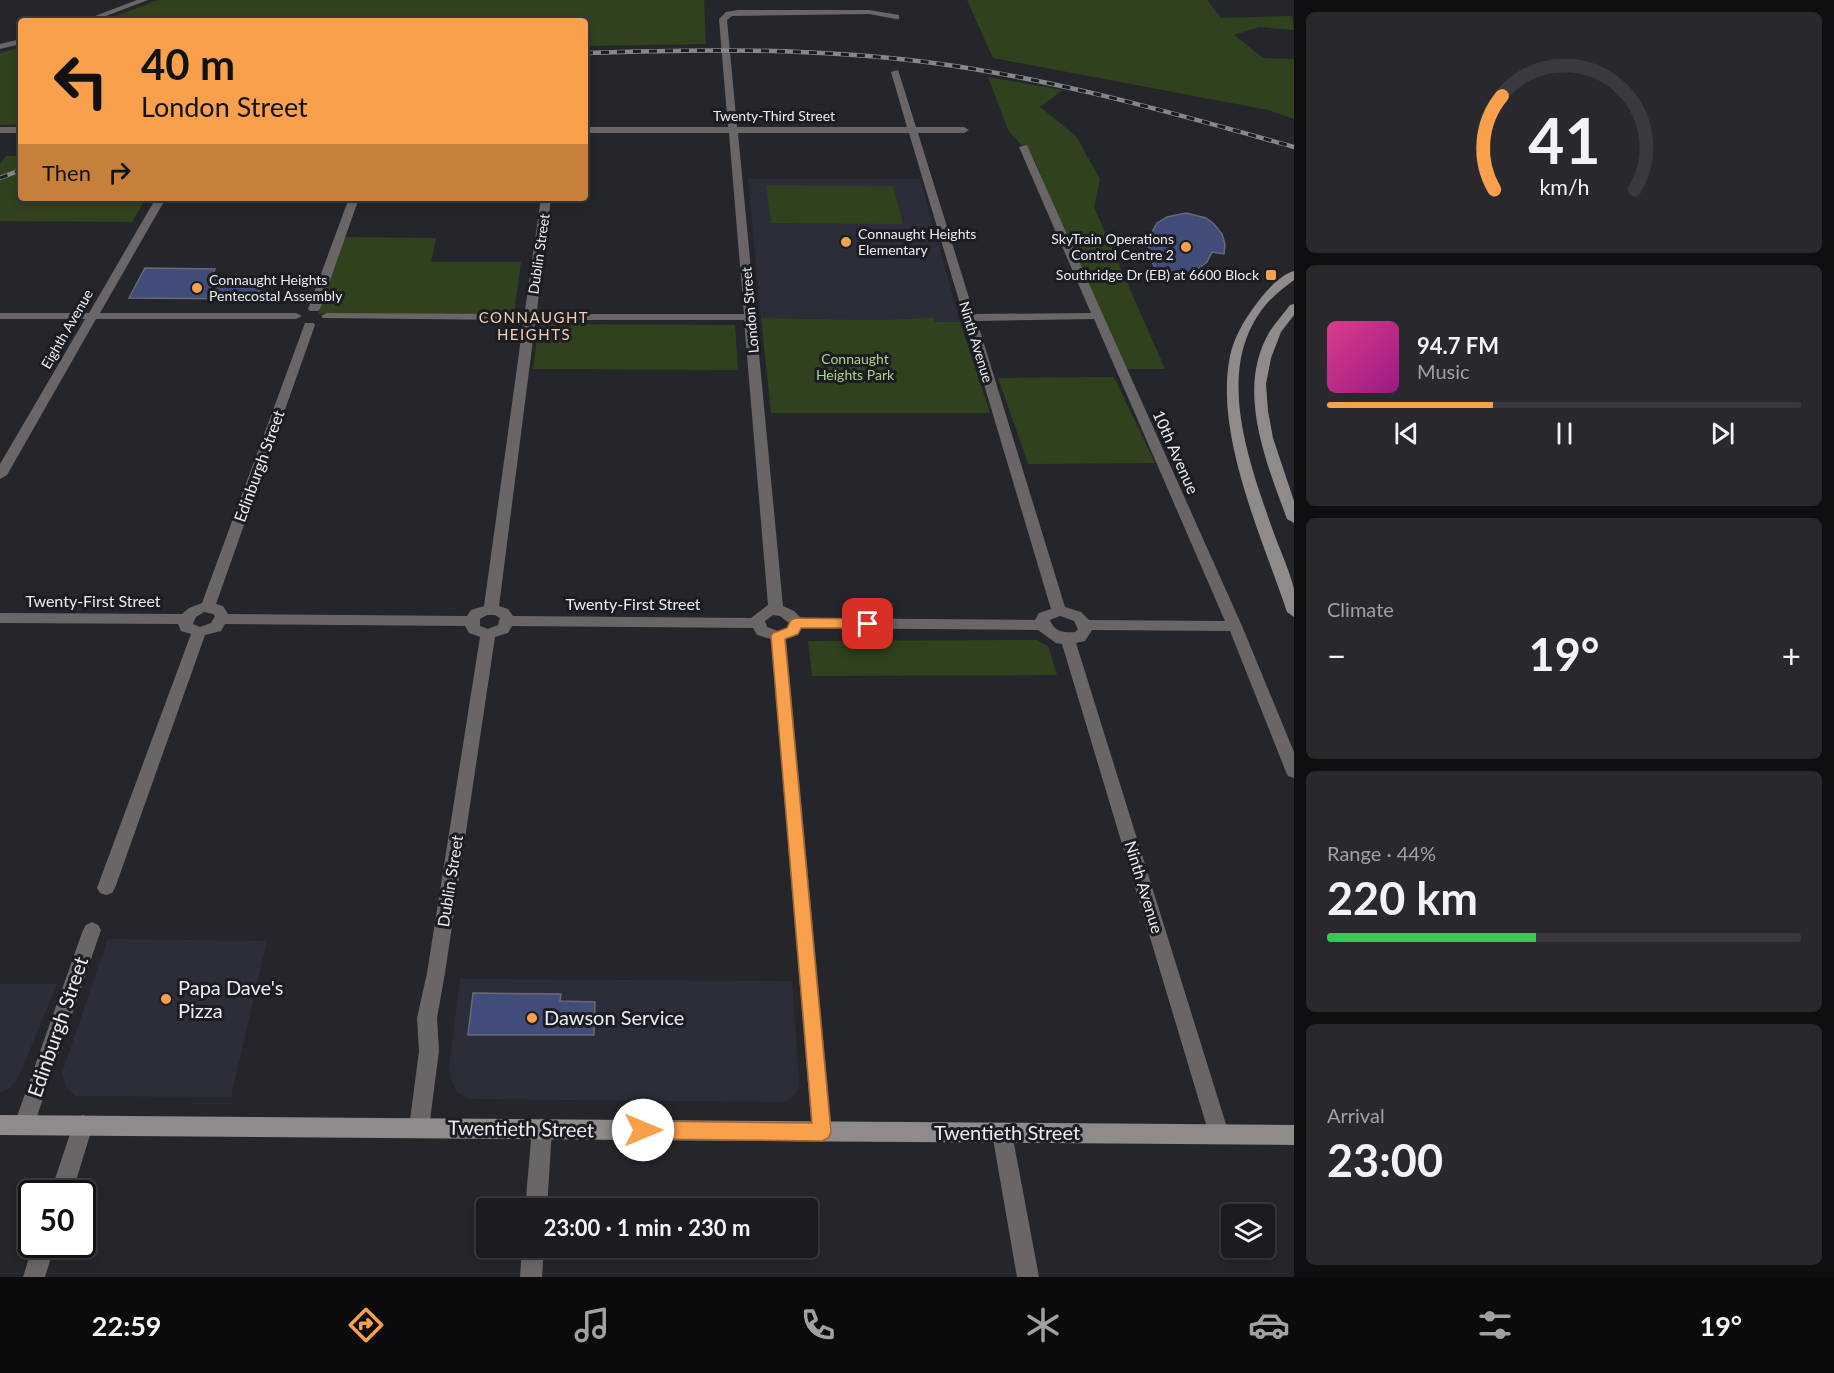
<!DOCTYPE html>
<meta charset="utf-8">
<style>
body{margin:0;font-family:Lato,sans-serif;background:#29292d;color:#f1f3f6;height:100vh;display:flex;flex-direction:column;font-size:22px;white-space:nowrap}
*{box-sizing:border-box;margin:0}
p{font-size:20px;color:#a0a1a5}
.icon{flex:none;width:33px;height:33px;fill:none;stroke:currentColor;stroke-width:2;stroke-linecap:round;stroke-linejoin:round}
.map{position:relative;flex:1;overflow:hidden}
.details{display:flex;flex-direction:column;gap:12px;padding:12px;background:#0f0f12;width:540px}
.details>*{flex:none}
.hud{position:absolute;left:18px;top:18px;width:570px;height:183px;border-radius:6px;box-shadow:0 3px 9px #0003,0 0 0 2px #3a3a3e;background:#f9a04c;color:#111;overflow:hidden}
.fabs{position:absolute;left:1221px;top:1204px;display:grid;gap:12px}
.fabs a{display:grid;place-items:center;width:54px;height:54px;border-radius:6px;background:#1c1c20;box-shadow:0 3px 9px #0003,0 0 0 2px #3a3a3e;font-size:30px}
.speed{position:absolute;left:18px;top:1180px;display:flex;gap:12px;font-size:30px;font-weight:700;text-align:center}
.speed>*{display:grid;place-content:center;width:78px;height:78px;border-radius:50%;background:#1c1c20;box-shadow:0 3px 9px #0003,0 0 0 2px #3a3a3e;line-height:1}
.speed .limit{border:3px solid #111;border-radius:9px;background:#fff;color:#111}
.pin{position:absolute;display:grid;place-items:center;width:51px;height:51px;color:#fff;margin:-26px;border-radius:12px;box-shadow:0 3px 9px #0006}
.me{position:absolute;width:66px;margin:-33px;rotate:90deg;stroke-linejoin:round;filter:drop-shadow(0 0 4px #0008)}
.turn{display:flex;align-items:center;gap:21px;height:126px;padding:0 24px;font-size:27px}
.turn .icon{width:78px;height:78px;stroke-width:2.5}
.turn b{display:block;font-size:42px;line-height:51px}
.then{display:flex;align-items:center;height:57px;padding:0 24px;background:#0003;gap:12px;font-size:22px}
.big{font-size:45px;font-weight:700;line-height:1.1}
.details .tile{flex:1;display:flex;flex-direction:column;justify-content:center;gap:9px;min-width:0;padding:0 21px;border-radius:9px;background:#29292d}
.details .dial{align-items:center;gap:0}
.dial svg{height:156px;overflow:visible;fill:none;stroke:#3a3a3e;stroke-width:7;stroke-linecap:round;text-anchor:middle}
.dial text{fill:#f1f3f6;stroke:none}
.song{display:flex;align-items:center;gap:18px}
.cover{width:72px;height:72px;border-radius:9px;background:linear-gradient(135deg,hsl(330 70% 55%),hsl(310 70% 35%))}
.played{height:6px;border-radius:3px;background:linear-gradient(90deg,#f9a04c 35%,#3a3a3e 35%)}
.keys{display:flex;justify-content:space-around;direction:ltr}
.heat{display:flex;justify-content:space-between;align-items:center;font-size:33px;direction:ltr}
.charge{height:9px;border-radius:4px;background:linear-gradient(90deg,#34c759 44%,#3a3a3e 0)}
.trip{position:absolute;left:476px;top:1198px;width:342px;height:60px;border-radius:6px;background:#1c1c20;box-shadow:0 3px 9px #0003,0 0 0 2px #3a3a3e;font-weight:700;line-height:60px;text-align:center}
.tab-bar{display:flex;height:96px;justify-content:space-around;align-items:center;background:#0b0b0d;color:#a0a1a5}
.tab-bar .icon{width:42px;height:42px}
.tab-bar .selected{color:#f9a04c}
.tab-bar b{font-size:27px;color:#f1f3f6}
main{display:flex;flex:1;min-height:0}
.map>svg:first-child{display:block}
.built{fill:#2b2e39}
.green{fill:#30411e}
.building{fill:#414c7a;stroke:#696a71;stroke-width:1.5}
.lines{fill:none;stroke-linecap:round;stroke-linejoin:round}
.minor{fill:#6a6667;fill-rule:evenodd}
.tertiary{fill:#6a6667;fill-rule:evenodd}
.secondary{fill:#908b8b;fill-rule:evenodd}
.rail-casing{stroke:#86878b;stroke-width:4.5}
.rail{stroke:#1b1d22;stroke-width:3;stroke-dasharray:8;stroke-linecap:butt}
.route{fill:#f9a04c;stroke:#a26831;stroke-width:1.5}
.poi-dot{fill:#f9a04c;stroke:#1b1d22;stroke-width:2}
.labels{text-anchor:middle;stroke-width:6;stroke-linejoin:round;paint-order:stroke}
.far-street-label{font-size:14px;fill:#ebecf0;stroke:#1b1d22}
.far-poi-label{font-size:14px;fill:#ebecf0;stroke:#1b1d22;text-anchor:start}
.far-park-label{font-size:14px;fill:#add489;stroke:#1b1d22}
.far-neighbourhood-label{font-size:15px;letter-spacing:1.5px;fill:#f6cfb0;stroke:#1b1d22}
.street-label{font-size:16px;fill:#ebecf0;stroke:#1b1d22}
.near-poi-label{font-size:20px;fill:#ebecf0;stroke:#1b1d22;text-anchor:start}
.near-street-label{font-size:20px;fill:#ebecf0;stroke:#1b1d22}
</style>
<main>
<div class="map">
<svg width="1294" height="1277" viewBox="0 0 1294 1277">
<rect width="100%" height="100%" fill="#25262b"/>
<g class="built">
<polygon points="748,179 920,179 960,322 761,318"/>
<polygon points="108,939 267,941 231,1097 76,1096 66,1087 62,1073"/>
<polygon points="460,979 792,981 799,1081 798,1090 790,1099 781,1102 469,1099 457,1092 451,1080 449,1068"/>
<polygon points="0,984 57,984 19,1076 9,1089 0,1093"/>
</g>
<g class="green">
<polygon points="158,0 704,0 706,44 585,46 585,21 102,21"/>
<polygon points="967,0 1207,0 1221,18 1292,16 1294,30 1259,27 1234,35 1263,58 1294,59 1294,119 1268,110 993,58"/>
<polygon points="21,47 21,125 0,125 0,53"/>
<polygon points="988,77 1063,90 1040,107 1076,136 1100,179 1094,207 1165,369 1122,369 1034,159 1008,130"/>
<polygon points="6,156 21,156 21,198 146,198 132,222 0,221 0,164"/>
<polygon points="766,185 893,186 903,224 771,223"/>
<polygon points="344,237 436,238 431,262 521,262 514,314 318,314"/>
<polygon points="761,318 876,320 934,318 935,322 960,322 990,413 771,413"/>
<polygon points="539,324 735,325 738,370 533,369"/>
<polygon points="1114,377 1155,463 1028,464 998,378"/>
<polygon points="1037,640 1048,646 1057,675 812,676 808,641"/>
</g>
<g class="building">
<polygon points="1186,213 1206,218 1214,224 1222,234 1225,244 1224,254 1212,252 1207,262 1190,275 1182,276 1163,272 1155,267 1150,259 1148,240 1157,223 1167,217"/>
<polygon points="145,268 215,269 211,278 264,278 256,299 129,298"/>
<polygon points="473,993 561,994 560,1001 595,1002 594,1035 468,1035"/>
</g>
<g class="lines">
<g class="minor">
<path d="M738,10H869L899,15V19H896L869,14L732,16L727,20L737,127H907L891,72L898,70L916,127H964L969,130L964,133H918L974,314L1091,313L1019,147L1027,145L1242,626L1294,752V778L1288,776L1286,772L1230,631L1092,630L1085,641L1076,643L1229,1134L1226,1141L1219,1144L1212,1141L1209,1134L1062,644L1056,643L1038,630L802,628L798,635L786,639L832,1132L829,1139L822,1142L815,1139L812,1132L771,639L757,635L753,628L512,626L508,633L495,637L445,973L437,1018L439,1051L429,1128L426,1135L419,1138L412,1135L409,1128L419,1051L417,1018L427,973L480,637L469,633L465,626L225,624L221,631L205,635L115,888L112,893L106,895L100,893L97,888L191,634L181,631L178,624L0,623V613L182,614L189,608L202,603L305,323H313L315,325L216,604L223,606L228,614L467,616L471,610L484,606L523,324L529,321L535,324L499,606L508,609L513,616L751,618L768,605L744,320H545L539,317L545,314H744L729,133H585V127H728L719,19L726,12ZM738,133H909L1051,609L1039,613L1035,620L801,618L794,611L783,606ZM1094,319L1225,621L1089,620L1081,612L1065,607L977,321ZM204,612L213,614L215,616L211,623L200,627L193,624L196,617ZM487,615H495L500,618L498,625L488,629L480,626V619ZM773,615L780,616L789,623L787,628L778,631L767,627L765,621ZM1060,616L1074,621L1078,629L1075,632C1064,633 1054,632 1050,620Z"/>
<rect x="0" y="127" width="21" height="6"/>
<polygon points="156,198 166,198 100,313 296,313 302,316 296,319 96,319 7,475 0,479 0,464 85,319 0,319 0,313 89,313"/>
<polygon points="349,198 359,198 320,309 318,311 310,311 308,309"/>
<polygon points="541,198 551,198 537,310 531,313 525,310"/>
<polygon points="327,313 517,314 523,317 517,320 323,318 321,316"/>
<polygon points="92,922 98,925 101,930 34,1125 31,1132 24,1135 17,1132 14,1125 83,930 86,925"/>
<polygon points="83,1115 90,1118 93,1125 72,1194 50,1194 73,1125 76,1118"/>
<polygon points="542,1119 549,1122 552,1129 547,1209 525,1209 532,1129 535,1122"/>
<polygon points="1002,1123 1009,1126 1012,1133 1039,1277 1017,1277 992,1133 995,1126"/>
<polygon points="33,1245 55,1245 45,1277 23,1277"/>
<polygon points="522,1248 544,1248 542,1277 520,1277"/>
</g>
<g class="tertiary">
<polygon points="137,0 148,0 93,21 82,21"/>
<polygon points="21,39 21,44 0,49 0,44"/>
</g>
<g class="secondary">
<path d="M1294,271V280C1286,286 1277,293 1269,301C1212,364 1248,459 1272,528C1279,548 1289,569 1294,589C1294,598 1294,608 1294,617L1287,612C1262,537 1214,435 1230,356C1234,338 1243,322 1254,307C1263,294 1279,275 1294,271Z"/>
<path d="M1294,304V315L1281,332L1271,358L1266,384L1268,411L1273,438L1294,501V523L1287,519C1266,461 1235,389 1270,331C1276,322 1284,313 1290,305Z"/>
<polygon points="0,1115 1294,1125 1294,1145 0,1135"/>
</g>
<g class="rail-casing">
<g id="rail">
<path d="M585,53C699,49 813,48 926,62C1051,78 1173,113 1294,147"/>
<polyline points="0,178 21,170"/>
</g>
</g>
<use href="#rail" class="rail"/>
</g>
<polygon class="route" points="796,618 868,619 874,624 868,628 801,628 798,634 785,639 831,1132 828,1138 822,1141 643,1139 636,1136 634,1130 636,1124 643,1121 812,1123 771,636 773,633 787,628 791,620"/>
<g class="poi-dot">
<circle cx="846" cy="242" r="6"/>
<circle cx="1186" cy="247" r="6"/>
<rect x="1265" y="269" width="12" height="12" rx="3"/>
<circle cx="197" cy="288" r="6"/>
<circle cx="166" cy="999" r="6"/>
<circle cx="532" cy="1018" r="6"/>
</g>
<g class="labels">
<g class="far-street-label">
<text x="774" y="121">Twenty-Third Street</text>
<text transform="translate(539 254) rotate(-82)" y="5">Dublin Street</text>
<text transform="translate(750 310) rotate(-95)" y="5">London Street</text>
<text transform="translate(67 329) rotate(-60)" y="5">Eighth Avenue</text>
<text transform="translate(976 342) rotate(73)" y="5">Ninth Avenue</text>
</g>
<g class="far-poi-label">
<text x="858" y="239">Connaught Heights<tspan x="858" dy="16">Elementary</tspan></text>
<text x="1174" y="244" text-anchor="end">SkyTrain Operations<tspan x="1174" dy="16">Control Centre 2</tspan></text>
<text x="1259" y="280" text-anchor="end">Southridge Dr (EB) at 6600 Block</text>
<text x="209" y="285">Connaught Heights<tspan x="209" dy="16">Pentecostal Assembly</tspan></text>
</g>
<g class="far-park-label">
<text x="855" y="364">Connaught<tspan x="855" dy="16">Heights Park</tspan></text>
</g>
<g class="far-neighbourhood-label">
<text x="534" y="323">CONNAUGHT<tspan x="534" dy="17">HEIGHTS</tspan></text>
</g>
<g class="street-label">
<text transform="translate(1176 452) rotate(66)" y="6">10th Avenue</text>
<text transform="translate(259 466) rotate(-70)" y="6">Edinburgh Street</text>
<text x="93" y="607">Twenty-First Street</text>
<text x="633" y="610">Twenty-First Street</text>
<text transform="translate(450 881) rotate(-81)" y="6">Dublin Street</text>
<text transform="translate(1144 887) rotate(73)" y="6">Ninth Avenue</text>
</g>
<g class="near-poi-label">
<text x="178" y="995">Papa Dave's<tspan x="178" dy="23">Pizza</tspan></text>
<text x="544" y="1025">Dawson Service</text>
</g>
<g class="near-street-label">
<text transform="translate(58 1027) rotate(-71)" y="7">Edinburgh Street</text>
<text transform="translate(521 1129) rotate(1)" y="7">Twentieth Street</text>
<text x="1007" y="1140">Twentieth Street</text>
</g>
</g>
</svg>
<div class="fabs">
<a><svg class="icon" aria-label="layers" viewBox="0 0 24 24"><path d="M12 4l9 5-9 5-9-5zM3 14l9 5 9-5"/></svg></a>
</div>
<div class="speed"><div class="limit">50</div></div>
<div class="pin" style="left:868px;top:624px;background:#d93025"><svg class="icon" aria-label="arrive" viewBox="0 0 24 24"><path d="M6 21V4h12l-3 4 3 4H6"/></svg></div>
<svg class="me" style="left:643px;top:1130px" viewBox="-20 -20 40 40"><circle r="19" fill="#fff"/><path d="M0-13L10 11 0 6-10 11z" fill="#f9a04c"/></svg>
<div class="trip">23:00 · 1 min · 230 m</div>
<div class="hud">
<div class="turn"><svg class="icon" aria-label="left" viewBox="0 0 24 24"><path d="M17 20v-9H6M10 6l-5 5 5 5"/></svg><div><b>40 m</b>London Street</div></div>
<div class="then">Then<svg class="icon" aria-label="right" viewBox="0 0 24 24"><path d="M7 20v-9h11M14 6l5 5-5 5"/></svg></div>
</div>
</div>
<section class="details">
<div class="tile dial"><svg viewBox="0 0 100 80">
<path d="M14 69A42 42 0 1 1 86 69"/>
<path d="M14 69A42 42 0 0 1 18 21" stroke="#f9a04c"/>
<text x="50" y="56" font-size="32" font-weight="700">41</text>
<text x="50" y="72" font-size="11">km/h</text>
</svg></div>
<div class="tile">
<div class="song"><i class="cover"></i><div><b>94.7 FM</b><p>Music</p></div></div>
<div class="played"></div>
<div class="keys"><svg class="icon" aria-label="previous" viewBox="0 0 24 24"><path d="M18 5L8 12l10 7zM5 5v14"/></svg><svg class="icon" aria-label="pause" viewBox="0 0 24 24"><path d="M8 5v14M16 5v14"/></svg><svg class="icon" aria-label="next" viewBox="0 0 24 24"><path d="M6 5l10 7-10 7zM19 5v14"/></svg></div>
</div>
<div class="tile"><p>Climate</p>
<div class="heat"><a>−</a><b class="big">19°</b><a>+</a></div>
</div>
<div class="tile"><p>Range · 44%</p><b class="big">220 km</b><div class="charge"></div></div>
<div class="tile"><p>Arrival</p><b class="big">23:00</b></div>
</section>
</main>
<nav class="tab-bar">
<b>22:59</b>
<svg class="icon selected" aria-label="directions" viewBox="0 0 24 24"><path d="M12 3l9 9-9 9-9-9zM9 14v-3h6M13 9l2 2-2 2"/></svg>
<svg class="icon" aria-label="music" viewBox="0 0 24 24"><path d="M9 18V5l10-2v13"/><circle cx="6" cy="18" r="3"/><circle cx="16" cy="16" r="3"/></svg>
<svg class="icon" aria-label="phone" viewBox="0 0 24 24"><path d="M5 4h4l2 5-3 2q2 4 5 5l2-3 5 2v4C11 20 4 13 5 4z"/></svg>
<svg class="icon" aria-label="climate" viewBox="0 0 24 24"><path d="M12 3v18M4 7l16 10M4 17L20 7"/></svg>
<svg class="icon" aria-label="car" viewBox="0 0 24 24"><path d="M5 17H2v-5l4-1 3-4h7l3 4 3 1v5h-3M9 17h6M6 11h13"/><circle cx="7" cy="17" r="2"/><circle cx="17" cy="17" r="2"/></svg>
<svg class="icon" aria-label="filters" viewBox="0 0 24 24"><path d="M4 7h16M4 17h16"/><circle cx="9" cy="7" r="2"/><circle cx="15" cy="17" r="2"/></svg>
<b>19°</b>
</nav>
